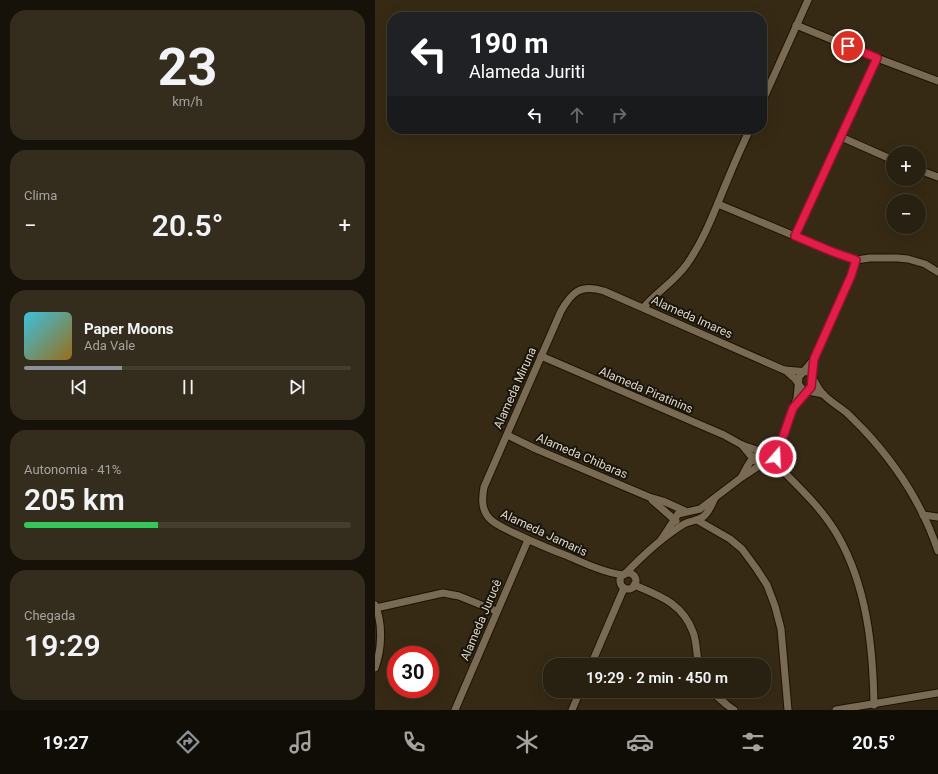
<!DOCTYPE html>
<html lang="pt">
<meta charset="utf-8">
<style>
body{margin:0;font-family:Roboto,sans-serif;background:#342d1e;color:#f1f3f6;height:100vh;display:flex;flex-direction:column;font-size:15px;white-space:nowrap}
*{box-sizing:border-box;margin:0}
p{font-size:13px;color:#a5a39f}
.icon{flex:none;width:22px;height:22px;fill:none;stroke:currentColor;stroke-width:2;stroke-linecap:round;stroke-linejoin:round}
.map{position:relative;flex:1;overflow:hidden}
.details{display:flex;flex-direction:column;gap:10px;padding:10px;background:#161209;width:375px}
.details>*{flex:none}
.guide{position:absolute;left:12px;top:12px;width:380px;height:122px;border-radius:16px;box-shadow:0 4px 16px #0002,0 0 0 1px #443e30;background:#202124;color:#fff;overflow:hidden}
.buttons{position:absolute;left:511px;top:146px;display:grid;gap:8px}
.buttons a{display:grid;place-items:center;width:40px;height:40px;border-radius:50%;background:#282010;box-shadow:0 4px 16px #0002,0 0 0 1px #443e30;font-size:20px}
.speed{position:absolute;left:12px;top:646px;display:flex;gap:8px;font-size:20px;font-weight:700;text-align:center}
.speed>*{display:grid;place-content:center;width:52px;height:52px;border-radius:50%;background:#282010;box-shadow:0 4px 16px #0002,0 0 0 1px #443e30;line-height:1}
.speed .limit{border:6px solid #d22;background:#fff;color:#111}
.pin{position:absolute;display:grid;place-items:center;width:34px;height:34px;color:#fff;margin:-17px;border:2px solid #fff;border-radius:50%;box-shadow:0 1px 4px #0007}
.me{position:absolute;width:44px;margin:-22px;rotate:19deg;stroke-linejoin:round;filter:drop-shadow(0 0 3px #0008)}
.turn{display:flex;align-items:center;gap:14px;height:84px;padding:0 16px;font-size:18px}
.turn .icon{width:52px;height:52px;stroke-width:2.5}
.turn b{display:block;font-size:28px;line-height:34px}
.lanes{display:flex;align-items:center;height:38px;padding:0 16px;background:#0003;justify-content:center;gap:20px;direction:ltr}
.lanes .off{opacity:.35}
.big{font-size:30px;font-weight:600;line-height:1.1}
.details .card{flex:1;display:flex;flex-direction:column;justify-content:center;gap:6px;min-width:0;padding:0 14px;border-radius:16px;background:#342d1e}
.details .dial{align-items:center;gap:0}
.dial b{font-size:52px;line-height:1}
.song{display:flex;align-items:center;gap:12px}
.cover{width:48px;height:48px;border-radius:6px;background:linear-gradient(135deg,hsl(190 70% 55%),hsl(40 70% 35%))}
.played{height:4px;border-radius:2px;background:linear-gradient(90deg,#8c9099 30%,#443e30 30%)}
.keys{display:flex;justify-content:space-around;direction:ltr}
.heat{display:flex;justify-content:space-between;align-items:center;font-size:22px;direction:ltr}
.charge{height:6px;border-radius:3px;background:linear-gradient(90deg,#34c759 41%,#443e30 0)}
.trip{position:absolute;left:168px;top:658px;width:228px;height:40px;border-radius:16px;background:#282010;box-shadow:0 4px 16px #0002,0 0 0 1px #443e30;font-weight:600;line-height:40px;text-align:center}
.tabs{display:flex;height:64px;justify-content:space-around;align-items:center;background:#100d06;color:#a5a39f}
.tabs .icon{width:28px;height:28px}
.tabs .active{color:#8c9099}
.tabs b{font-size:18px;color:#f1f3f6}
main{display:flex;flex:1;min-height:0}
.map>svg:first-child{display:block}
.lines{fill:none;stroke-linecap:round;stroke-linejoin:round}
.minor-casing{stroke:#1e1201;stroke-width:9}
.minor{stroke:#786a53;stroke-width:7}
.route-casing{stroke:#92132f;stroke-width:10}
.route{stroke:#e11d48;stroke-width:7}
.labels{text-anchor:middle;stroke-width:4;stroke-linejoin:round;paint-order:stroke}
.street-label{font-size:12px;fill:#ded6c9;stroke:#19140b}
</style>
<main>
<section class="details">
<div class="card dial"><b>23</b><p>km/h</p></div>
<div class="card"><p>Clima</p>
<div class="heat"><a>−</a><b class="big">20.5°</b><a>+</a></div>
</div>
<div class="card">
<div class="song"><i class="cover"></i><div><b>Paper Moons</b><p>Ada Vale</p></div></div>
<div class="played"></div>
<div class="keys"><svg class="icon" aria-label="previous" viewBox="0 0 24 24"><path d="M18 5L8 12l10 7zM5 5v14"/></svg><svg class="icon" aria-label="pause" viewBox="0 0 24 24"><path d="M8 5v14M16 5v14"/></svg><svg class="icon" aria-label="next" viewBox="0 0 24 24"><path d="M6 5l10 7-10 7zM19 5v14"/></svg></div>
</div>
<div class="card"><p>Autonomia · 41%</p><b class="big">205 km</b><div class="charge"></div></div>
<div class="card"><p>Chegada</p><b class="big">19:29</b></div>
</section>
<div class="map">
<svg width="563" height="710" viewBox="0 0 563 710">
<rect width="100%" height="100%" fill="#362a15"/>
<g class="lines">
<g class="minor-casing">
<g id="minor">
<polyline points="421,25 502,58 563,81"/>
<polyline points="387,102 433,0"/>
<polyline points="466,137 518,160"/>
<polyline points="544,170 563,177"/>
<polyline points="343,204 458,252 481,260 495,258 522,258 533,259 550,264 563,272"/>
<polyline points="420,236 502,58"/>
<path d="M269,307C282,292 300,281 312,264C331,237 342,204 355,174C361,159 368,144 375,129"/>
<polyline points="166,356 349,435 367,445 388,452"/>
<polyline points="410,370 420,379 428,390 448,394"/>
<polyline points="421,405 435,387 438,377"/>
<polyline points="132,435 161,449 274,497 288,501 310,511"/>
<polyline points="367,445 380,461 398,467 410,473"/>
<path d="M367,476C374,463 379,449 397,453C404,458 406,469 412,475C431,494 450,513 463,536C492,587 498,647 499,705"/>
<polyline points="277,500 301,521"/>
<polyline points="548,515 563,517"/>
<polyline points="322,520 355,539 367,549 381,568 392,585 400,606 406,629 413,710"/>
<polyline points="286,540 303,514 325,509 367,477 387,464 399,460 422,398 424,377 439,359 476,276 481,260"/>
<circle cx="253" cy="581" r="8"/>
<path d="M250,574C269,554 286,538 309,524C316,520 326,521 331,514C335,510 337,503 340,498"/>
<path d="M248,575C228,572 211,564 193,556C174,549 156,541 139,533C131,529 121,525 115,519C106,510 107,498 109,487L186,311C197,292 205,284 229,291L409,370L434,372C439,379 441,386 447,393C454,401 465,407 473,414C478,419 483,424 488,429C521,464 548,506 563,551"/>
<path d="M259,585C285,596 307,603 318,632C322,642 321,654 324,665"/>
<polyline points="1,608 68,593 84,596 121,611"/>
<polyline points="216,665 249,588"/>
<path d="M0,668C7,649 8,623 0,605"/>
<polyline points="336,691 352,705 359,710"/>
<polyline points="80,710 153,540"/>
<polyline points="197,710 205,691"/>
<polyline points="461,710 563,693"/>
</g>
</g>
<use href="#minor" class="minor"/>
</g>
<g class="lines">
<g class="route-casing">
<polyline id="route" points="401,457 418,408 436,387 439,359 476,276 481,260 458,252 420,236 502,58 473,46"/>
</g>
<use href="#route" class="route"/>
</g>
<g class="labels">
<g class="street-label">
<text transform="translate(317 317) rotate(24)" y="4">Alameda Imares</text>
<text transform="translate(140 388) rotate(-66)" y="4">Alameda Miruna</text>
<text transform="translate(271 390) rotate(23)" y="4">Alameda Piratinins</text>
<text transform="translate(207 456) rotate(23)" y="4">Alameda Chibaras</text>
<text transform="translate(169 533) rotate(25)" y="4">Alameda Jamaris</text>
<text transform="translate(106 620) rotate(-67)" y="4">Alameda Jurucê</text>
</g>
</g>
</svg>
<div class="buttons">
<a>+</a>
<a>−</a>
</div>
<div class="speed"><div class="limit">30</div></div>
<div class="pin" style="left:473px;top:46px;background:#d93025"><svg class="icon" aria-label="arrive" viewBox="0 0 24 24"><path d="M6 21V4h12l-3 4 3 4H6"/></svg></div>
<svg class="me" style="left:401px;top:457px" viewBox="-20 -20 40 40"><circle r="17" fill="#e11d48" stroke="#fff" stroke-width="3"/><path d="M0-11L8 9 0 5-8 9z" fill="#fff"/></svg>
<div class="trip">19:29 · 2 min · 450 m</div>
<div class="guide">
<div class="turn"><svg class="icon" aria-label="left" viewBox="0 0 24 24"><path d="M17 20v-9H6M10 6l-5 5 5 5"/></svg><div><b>190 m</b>Alameda Juriti</div></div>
<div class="lanes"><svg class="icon" aria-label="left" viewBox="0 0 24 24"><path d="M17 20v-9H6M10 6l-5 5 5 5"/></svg><svg class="icon off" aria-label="ahead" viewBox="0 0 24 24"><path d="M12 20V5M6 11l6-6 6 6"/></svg><svg class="icon off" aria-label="right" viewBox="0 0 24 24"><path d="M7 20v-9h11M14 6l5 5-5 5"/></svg></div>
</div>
</div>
</main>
<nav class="tabs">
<b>19:27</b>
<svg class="icon active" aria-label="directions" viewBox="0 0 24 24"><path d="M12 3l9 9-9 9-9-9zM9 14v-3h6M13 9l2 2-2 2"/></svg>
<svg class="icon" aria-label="music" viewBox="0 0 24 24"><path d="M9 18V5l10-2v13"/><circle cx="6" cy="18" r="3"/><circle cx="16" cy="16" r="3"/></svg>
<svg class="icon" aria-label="phone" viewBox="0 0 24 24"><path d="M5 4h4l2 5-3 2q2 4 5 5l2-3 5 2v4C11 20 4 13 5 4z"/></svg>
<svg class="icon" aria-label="climate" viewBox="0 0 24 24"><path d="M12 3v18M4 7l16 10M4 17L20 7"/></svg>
<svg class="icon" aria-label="car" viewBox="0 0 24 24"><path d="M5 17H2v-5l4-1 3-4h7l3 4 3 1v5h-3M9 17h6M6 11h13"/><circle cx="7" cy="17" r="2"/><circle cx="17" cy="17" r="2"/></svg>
<svg class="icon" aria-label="filters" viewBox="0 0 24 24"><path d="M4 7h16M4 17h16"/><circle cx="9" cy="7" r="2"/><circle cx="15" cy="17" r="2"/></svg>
<b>20.5°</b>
</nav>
